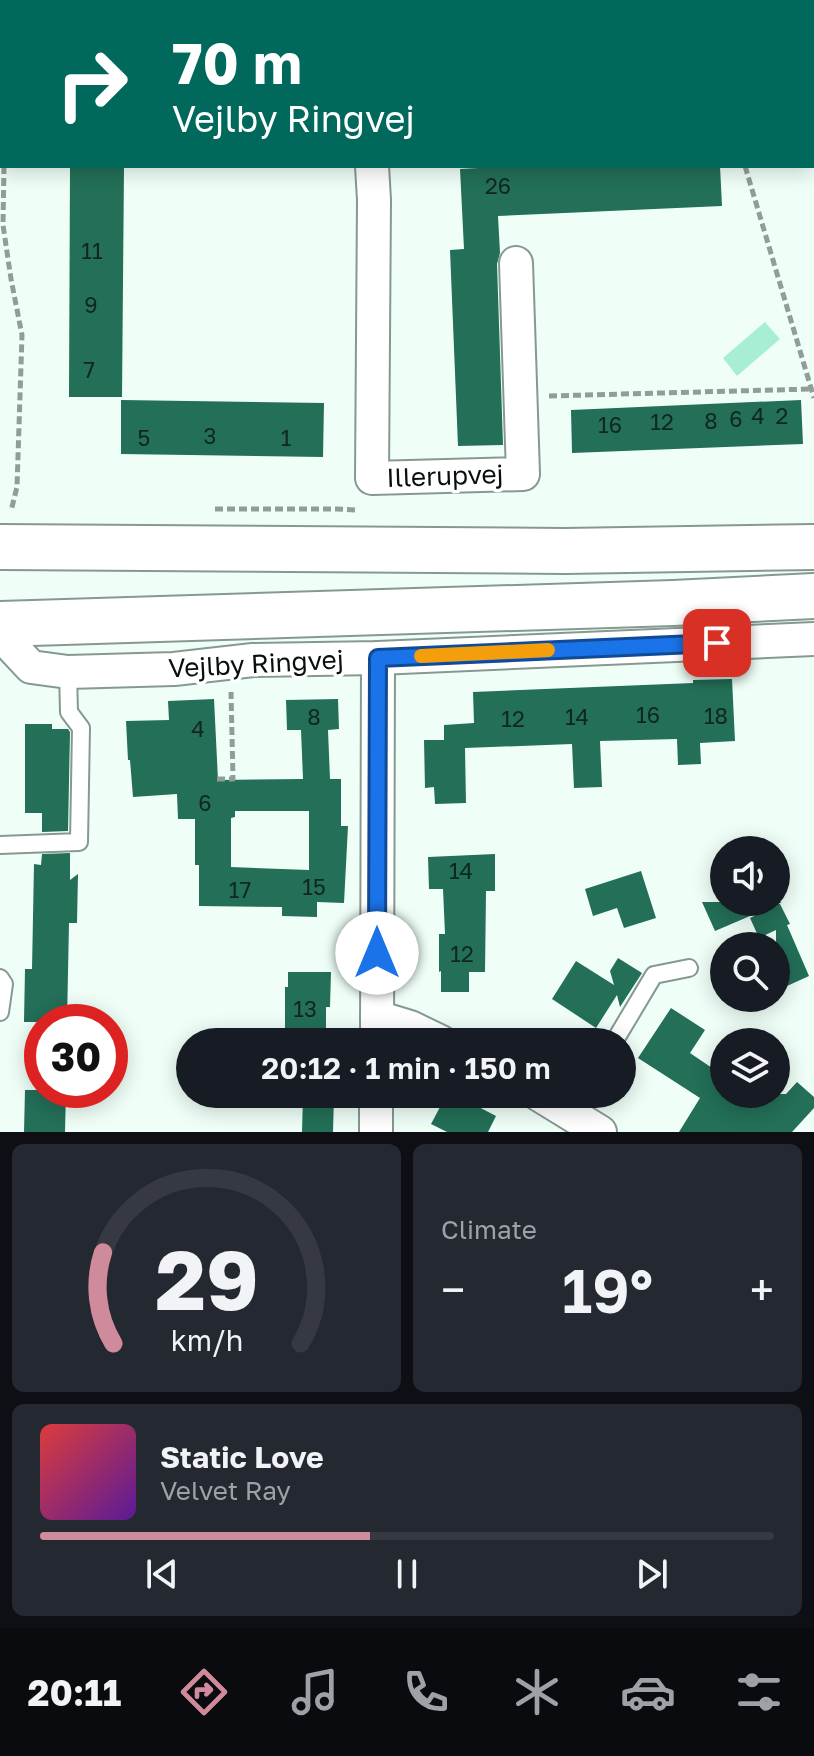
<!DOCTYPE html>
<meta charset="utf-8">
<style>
body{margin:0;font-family:"Golos Text",sans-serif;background:#242831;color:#f1f3f6;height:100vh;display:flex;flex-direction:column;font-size:30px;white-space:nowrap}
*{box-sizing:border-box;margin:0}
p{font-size:26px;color:#9ea1a6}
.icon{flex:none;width:44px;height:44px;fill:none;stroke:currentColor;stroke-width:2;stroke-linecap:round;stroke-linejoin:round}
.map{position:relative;height:1132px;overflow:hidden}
.sheet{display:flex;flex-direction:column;gap:12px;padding:12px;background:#0d0f14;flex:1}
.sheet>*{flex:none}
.banner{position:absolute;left:0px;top:0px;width:814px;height:168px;box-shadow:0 4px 20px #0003;background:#00695c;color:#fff;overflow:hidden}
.fabs{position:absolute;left:710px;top:836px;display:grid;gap:16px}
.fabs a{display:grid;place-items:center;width:80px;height:80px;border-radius:50%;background:#171b24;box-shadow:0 4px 20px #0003;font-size:40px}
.speed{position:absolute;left:24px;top:1004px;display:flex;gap:16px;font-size:40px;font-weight:700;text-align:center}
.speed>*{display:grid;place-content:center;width:104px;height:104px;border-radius:50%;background:#171b24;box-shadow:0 4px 20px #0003;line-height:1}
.speed .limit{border:12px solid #d22;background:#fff;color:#111}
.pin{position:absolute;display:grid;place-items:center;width:68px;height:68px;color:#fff;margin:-34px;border-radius:16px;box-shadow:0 4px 12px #0006}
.me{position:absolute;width:88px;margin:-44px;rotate:0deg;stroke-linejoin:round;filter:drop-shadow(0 0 6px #0008)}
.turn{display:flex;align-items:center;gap:28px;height:168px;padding:0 40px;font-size:36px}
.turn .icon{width:104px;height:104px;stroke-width:2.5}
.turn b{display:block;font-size:56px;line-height:68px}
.big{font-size:60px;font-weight:600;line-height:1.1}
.sheet .card{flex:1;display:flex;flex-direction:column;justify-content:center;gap:12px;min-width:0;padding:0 28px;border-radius:12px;background:#242831}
.sheet .dial{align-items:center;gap:0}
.dial svg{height:208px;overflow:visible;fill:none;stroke:#363941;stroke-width:7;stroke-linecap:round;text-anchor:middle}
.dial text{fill:#f1f3f6;stroke:none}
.song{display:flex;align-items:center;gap:24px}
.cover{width:96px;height:96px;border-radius:12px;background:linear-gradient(135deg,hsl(0 70% 55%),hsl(270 70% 35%))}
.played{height:8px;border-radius:4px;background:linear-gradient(90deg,#cf8a9b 45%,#363941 45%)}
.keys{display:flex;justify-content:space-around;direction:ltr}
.heat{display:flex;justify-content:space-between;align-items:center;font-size:44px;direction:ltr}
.sheet .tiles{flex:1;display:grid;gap:12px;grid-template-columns:1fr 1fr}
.card:last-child{grid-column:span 2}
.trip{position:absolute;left:176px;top:1028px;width:460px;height:80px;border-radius:40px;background:#171b24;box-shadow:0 4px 20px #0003;font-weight:600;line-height:80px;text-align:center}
.tabs{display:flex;height:128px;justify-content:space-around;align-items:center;background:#090b0e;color:#9ea1a6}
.tabs .icon{width:56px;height:56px}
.tabs .current{color:#cf8a9b}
.tabs b{font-size:36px;color:#f1f3f6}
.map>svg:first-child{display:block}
.green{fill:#a8eed4}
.building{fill:#236f58;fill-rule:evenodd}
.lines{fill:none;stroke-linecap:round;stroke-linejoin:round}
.service-casing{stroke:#869991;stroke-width:20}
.minor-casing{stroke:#869991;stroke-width:36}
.secondary-casing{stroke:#869991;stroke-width:48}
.path{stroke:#919d98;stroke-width:5;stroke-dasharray:8 4;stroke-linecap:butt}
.service{stroke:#fff;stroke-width:16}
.minor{stroke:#fff;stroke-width:32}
.secondary{stroke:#fff;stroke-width:44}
.route-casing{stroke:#114b97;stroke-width:20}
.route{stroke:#1a73e8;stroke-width:14}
.slow{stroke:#f59e0b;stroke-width:14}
.labels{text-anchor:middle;stroke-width:7;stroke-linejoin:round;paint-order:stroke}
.number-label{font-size:22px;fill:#102720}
.street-label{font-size:26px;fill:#090f0d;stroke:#fff}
</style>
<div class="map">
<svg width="814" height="1132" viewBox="0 0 814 1132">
<rect width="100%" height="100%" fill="#effff8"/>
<polygon class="green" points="765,322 780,339 737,376 723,358"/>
<g class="building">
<polygon points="70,166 124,166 122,397 69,397"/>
<polygon points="517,166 720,166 722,206 498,216 500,253 497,264 503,445 458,446 450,250 464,249 460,169"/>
<polygon points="121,400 324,403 323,457 121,454"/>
<polygon points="801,400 803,444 572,453 571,410"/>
<polygon points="732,679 735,741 700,743 701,764 678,765 677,739 600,741 602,787 574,788 572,744 465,748 466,803 435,804 434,787 425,788 424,740 444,740 444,725 474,723 473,692 693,683 693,680"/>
<path d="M214,699L218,780L303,779L301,730H287L286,700L338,699L339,729L328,730L330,779H341V826H348L344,903L317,902V917L282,916V907L199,906V865H195V819H178L177,794L133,797L130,760H128L126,721L169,720L168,701ZM235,811H309V870L231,867V818L235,817Z"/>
<polygon points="25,724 52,724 52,729 68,729 70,732 68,831 42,832 42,813 25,813"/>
<polygon points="70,853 70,880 78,874 77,923 69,923 67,1022 24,1022 25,969 32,969 34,864 41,865 42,854"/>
<polygon points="495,854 495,891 486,891 485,972 469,972 469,992 441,992 441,971 439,972 439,934 445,934 443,889 429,889 428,857"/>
<polygon points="641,871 656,918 624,928 617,908 593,916 585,889"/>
<polygon points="776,900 777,902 782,902 778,904 780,904 790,924 787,925 809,976 776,991 776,930 759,938 750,918 776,905 715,931 702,902 776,902"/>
<polygon points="618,958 642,973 620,1007 617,995 596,1028 552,999 576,961 614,985 610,971"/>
<polygon points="288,972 331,972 330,1007 326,1007 326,1042 285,1042 285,987 288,987"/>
<polygon points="671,1008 705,1030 690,1053 718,1072 724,1063 724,1094 786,1094 797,1082 814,1097 814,1108 792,1132 679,1132 700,1098 638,1058"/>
<polygon points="25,1090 66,1090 65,1132 24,1132"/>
<polygon points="447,1094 454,1094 496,1116 488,1132 447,1132 431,1124"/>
<polygon points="303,1095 334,1096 333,1132 302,1132"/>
</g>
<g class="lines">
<g class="service-casing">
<g id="service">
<polyline points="503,0 503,2"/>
<polyline points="0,845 79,842 81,728 69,712 68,672"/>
<polyline points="0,978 4,984 0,1012"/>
<polyline points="614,1042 654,975 689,968"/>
<polyline points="570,1113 582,1094"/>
</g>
</g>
<g class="minor-casing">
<g id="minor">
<polyline points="360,0 360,2"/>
<polyline points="372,166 374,200 372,478 523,474 516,263"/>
<polyline points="0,634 31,667 68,672 174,669 253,660 378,658 814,639"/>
<polyline points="377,1017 410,1027 441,1042"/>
<polyline points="377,1042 378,658"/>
<polyline points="538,1094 600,1132"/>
<polyline points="376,1132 376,1094"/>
</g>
</g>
<g class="secondary-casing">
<g id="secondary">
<polyline points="0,547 565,551 814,547"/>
<polyline points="0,624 673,603 814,596"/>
</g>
</g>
<g class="path">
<polyline points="5,2 5,0"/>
<polyline points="140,2 141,0"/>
<polyline points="155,2 156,0"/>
<polyline points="4,166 3,225 11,279 22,335 17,487 11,511"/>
<polyline points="745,166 814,398"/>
<polyline points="549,396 811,389"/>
<polyline points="215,509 337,509 357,510"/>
<polyline points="217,779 233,779 231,692"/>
</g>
<use href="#service" class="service"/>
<use href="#minor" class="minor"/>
<use href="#secondary" class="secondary"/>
</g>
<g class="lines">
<g class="route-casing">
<polyline id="route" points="377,953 378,658 717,643"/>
</g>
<use href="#route" class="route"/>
<polyline class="slow" points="421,656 548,650"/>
</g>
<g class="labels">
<g class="number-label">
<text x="498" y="194">26</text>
<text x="92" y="259">11</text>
<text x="91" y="313">9</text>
<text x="89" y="378">7</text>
<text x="758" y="424">4</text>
<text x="782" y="424">2</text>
<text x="736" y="427">6</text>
<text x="711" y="429">8</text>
<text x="662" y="430">12</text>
<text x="610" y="433">16</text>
<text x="210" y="444">3</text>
<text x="144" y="446">5</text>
<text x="286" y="446">1</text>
<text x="648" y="723">16</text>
<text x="716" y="724">18</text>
<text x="314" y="725">8</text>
<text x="577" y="725">14</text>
<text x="513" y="727">12</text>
<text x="198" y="737">4</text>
<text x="205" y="811">6</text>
<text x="461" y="879">14</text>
<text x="314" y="895">15</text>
<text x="240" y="898">17</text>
<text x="462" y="962">12</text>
<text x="305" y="1017">13</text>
</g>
<g class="street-label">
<text transform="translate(445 476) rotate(-2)" y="9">Illerupvej</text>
<text transform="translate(256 664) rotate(-3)" y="9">Vejlby Ringvej</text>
</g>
</g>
</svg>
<div class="fabs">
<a><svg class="icon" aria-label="sound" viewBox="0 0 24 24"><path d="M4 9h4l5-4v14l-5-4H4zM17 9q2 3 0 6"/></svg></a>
<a><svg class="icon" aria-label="search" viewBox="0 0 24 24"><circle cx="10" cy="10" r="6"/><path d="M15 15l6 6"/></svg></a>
<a><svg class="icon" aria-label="layers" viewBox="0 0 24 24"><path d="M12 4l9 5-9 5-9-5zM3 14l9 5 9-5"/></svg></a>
</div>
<div class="speed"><div class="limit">30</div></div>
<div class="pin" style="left:717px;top:643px;background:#d93025"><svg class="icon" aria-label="arrive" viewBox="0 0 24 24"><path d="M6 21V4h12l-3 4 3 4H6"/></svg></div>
<svg class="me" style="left:377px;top:953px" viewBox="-20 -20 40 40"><circle r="19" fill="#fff"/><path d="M0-13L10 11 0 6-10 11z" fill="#1a73e8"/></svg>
<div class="trip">20:12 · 1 min · 150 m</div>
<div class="banner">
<div class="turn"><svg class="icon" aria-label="right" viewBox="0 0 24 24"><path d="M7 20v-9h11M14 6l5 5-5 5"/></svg><div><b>70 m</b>Vejlby Ringvej</div></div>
</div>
</div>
<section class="sheet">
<div class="tiles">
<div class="card dial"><svg viewBox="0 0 100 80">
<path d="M14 69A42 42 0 1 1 86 69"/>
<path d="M14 69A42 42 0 0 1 10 34" stroke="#cf8a9b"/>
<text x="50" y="56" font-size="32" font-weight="700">29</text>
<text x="50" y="72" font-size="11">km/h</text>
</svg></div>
<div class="card"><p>Climate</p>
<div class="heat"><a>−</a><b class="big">19°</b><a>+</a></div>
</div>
<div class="card">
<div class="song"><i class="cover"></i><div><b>Static Love</b><p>Velvet Ray</p></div></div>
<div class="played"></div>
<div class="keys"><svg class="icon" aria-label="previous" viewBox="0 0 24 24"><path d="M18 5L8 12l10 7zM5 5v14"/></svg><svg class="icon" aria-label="pause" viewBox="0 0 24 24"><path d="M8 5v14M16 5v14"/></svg><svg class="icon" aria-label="next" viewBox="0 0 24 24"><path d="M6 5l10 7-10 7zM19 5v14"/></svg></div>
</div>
</div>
</section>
<nav class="tabs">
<b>20:11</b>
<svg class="icon current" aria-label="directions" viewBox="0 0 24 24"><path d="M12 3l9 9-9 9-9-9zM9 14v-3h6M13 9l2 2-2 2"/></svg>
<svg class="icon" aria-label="music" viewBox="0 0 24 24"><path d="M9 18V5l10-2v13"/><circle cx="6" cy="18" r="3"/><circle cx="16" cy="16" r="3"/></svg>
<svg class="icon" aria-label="phone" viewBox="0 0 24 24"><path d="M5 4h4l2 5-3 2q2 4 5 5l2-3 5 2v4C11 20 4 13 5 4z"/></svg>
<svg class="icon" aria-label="climate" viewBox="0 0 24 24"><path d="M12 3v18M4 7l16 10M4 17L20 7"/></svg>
<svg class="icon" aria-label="car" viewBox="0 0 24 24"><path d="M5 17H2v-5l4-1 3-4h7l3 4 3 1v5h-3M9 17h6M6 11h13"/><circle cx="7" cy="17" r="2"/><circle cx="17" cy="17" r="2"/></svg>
<svg class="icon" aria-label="filters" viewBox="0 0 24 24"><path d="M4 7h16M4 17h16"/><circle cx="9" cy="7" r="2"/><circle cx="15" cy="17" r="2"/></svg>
</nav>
